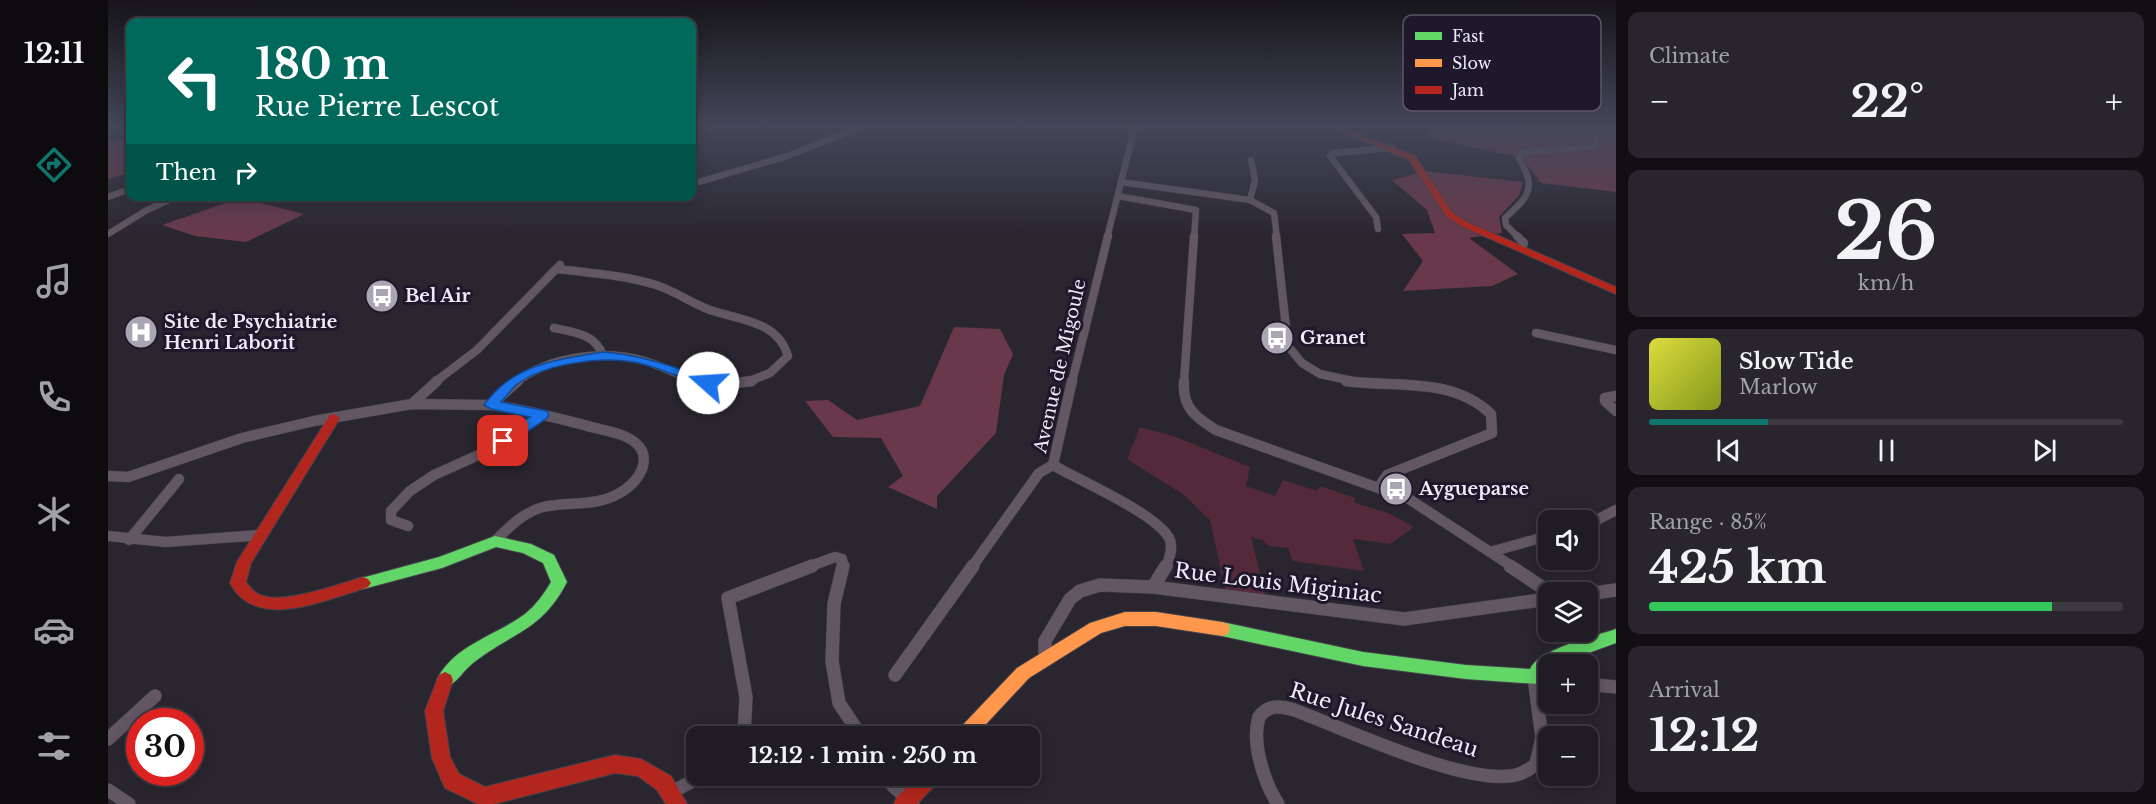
<!DOCTYPE html>
<meta charset="utf-8">
<style>
body{margin:0;font-family:"Libre Baskerville",serif;background:#28252c;color:#f1f3f6;height:100vh;display:flex;flex-direction:column;font-size:22px;white-space:nowrap}
*{box-sizing:border-box;margin:0}
p{font-size:20px;color:#a2a1a6}
.icon{flex:none;width:33px;height:33px;fill:none;stroke:currentColor;stroke-width:2;stroke-linecap:round;stroke-linejoin:round}
.map{position:relative;flex:1;overflow:hidden}
.panel{display:flex;flex-direction:column;gap:12px;padding:12px;background:#120f14;width:540px}
.panel>*{flex:none}
.hud{position:absolute;left:18px;top:18px;width:570px;height:183px;border-radius:12px;box-shadow:0 3px 15px #0003,0 0 0 2px #3d3a41;background:#00695c;color:#fff;overflow:hidden}
.controls{position:absolute;left:1430px;top:510px;display:grid;gap:12px}
.controls a{display:grid;place-items:center;width:60px;height:60px;border-radius:12px;background:#201c24;box-shadow:0 3px 15px #0003,0 0 0 2px #3d3a41;font-size:30px}
.speed{position:absolute;left:18px;top:708px;display:flex;gap:12px;font-size:30px;font-weight:700;text-align:center}
.speed>*{display:grid;place-content:center;width:78px;height:78px;border-radius:50%;background:#201c24;box-shadow:0 3px 15px #0003,0 0 0 2px #3d3a41;line-height:1}
.speed .limit{border:9px solid #d22;background:#fff;color:#111}
.pin{position:absolute;display:grid;place-items:center;width:51px;height:51px;color:#fff;margin:-26px;border-radius:12px;box-shadow:0 3px 9px #0006}
.me{position:absolute;width:66px;margin:-33px;rotate:289deg;stroke-linejoin:round;filter:drop-shadow(0 0 4px #0008)}
.turn{display:flex;align-items:center;gap:21px;height:126px;padding:0 30px;font-size:27px}
.turn .icon{width:78px;height:78px;stroke-width:2.5}
.turn b{display:block;font-size:42px;line-height:51px}
.then{display:flex;align-items:center;height:57px;padding:0 30px;background:#0003;gap:12px;font-size:22px}
.big{font-size:45px;font-weight:800;line-height:1.1}
.panel .widget{flex:1;display:flex;flex-direction:column;justify-content:center;gap:9px;min-width:0;padding:0 21px;border-radius:12px;background:#28252c}
.panel .dial{align-items:center;gap:0}
.dial b{font-size:78px;line-height:1}
.song{display:flex;align-items:center;gap:18px}
.cover{width:72px;height:72px;border-radius:9px;background:linear-gradient(135deg,hsl(60 70% 55%),hsl(70 70% 35%))}
.played{height:6px;border-radius:3px;background:linear-gradient(90deg,#0f766e 25%,#3d3a41 25%)}
.keys{display:flex;justify-content:space-around;direction:ltr}
.heat{display:flex;justify-content:space-between;align-items:center;font-size:33px;direction:ltr}
.charge{height:9px;border-radius:4px;background:linear-gradient(90deg,#34c759 85%,#3d3a41 0)}
.trip{position:absolute;left:578px;top:726px;width:354px;height:60px;border-radius:12px;background:#201c24;box-shadow:0 3px 15px #0003,0 0 0 2px #3d3a41;font-weight:800;line-height:60px;text-align:center}
main{display:flex;flex:1;min-height:0}
.tabs{display:flex;flex-direction:column;width:108px;justify-content:space-around;align-items:center;background:#0d0b0e;color:#a2a1a6}
.tabs .icon{width:42px;height:42px}
.tabs .selected{color:#0f766e}
.tabs b{font-size:27px;color:#f1f3f6}
.map>svg:first-child{display:block}
.green{fill:#54293a}
.forest{fill:#69394b}
.lines{fill:none;stroke-linecap:round;stroke-linejoin:round}
.street-far3-casing{stroke:#46424b;stroke-width:7}
.street-far2-casing{stroke:#46424b;stroke-width:9}
.street-far1-casing{stroke:#46424b;stroke-width:11}
.street-casing{stroke:#46424b;stroke-width:14}
.fast-casing{stroke:#46424b;stroke-width:2}
.slow-casing{stroke:#46424b;stroke-width:2}
.jam-casing{stroke:#46424b;stroke-width:2}
.street-far3{stroke:#625762;stroke-width:6}
.street-far2{stroke:#625762;stroke-width:8}
.street-far1{stroke:#625762;stroke-width:10}
.street{stroke:#625762;stroke-width:13}
.fast{fill:#63d668;fill-rule:evenodd}
.slow{fill:#ff974d;fill-rule:evenodd}
.jam{fill:#b3261e;fill-rule:evenodd}
.route{fill:#1a73e8;stroke:#114b97;stroke-width:1.5}
.labels{text-anchor:middle;stroke-width:6;stroke-linejoin:round;paint-order:stroke}
.poi-label{font-size:18px;font-weight:bold;fill:#efeaf8;stroke:#1f172b;text-anchor:start}
.street-label{font-size:18px;fill:#efeaf8;stroke:#1f172b}
.near-street-label{font-size:21px;fill:#efeaf8;stroke:#1f172b}
.key{fill:#1f172b;stroke:#5d5668;stroke-width:1.5}
.key-label{font-size:16px;fill:#efeaf8}
</style>
<main>
<nav class="tabs">
<b>12:11</b>
<svg class="icon selected" aria-label="directions" viewBox="0 0 24 24"><path d="M12 3l9 9-9 9-9-9zM9 14v-3h6M13 9l2 2-2 2"/></svg>
<svg class="icon" aria-label="music" viewBox="0 0 24 24"><path d="M9 18V5l10-2v13"/><circle cx="6" cy="18" r="3"/><circle cx="16" cy="16" r="3"/></svg>
<svg class="icon" aria-label="phone" viewBox="0 0 24 24"><path d="M5 4h4l2 5-3 2q2 4 5 5l2-3 5 2v4C11 20 4 13 5 4z"/></svg>
<svg class="icon" aria-label="climate" viewBox="0 0 24 24"><path d="M12 3v18M4 7l16 10M4 17L20 7"/></svg>
<svg class="icon" aria-label="car" viewBox="0 0 24 24"><path d="M5 17H2v-5l4-1 3-4h7l3 4 3 1v5h-3M9 17h6M6 11h13"/><circle cx="7" cy="17" r="2"/><circle cx="17" cy="17" r="2"/></svg>
<svg class="icon" aria-label="filters" viewBox="0 0 24 24"><path d="M4 7h16M4 17h16"/><circle cx="9" cy="7" r="2"/><circle cx="15" cy="17" r="2"/></svg>
</nav>
<div class="map">
<svg width="1508" height="804" viewBox="0 0 1508 804">
<rect width="100%" height="100%" fill="#2a2630"/>
<polygon class="green" points="1032,427 1068,437 1142,467 1138,486 1167,496 1175,480 1209,491 1212,486 1247,498 1247,503 1280,513 1306,527 1282,544 1245,539 1256,571 1185,561 1180,548 1161,546 1154,540 1143,537 1158,597 1118,593 1102,520 1076,495 1019,459"/>
<g class="forest">
<polygon points="1328,125 1508,125 1508,192 1433,183 1414,158 1317,137"/>
<polygon points="22,139 22,172 0,179 0,141"/>
<polygon points="1317,171 1415,182 1411,195 1391,217 1394,233 1361,238 1410,274 1384,286 1295,291 1315,261 1294,234 1327,233 1319,210 1284,180"/>
<polygon points="132,198 196,214 138,242 87,236 54,225"/>
<polygon points="846,327 892,329 905,354 896,375 888,433 829,496 829,509 780,487 795,476 773,438 725,437 697,401 720,400 749,420 812,406"/>
</g>
<g class="lines">
<g class="street-far3-casing">
<g id="street-far3">
<polyline points="0,127 5,125"/>
<polyline points="1023,128 1038,125"/>
<polyline points="1013,182 1142,200 1166,213 1169,238"/>
<polyline points="584,184 679,156 759,125"/>
<polyline points="1010,196 1088,210 1086,238"/>
<polyline points="0,197 22,189"/>
<polyline points="1142,200 1147,180 1143,160"/>
<polyline points="1270,229 1268,217 1222,156 1225,153 1284,148"/>
<polyline points="0,234 39,210 70,196"/>
<polyline points="999,238 1025,134 1020,125"/>
<path d="M1411,238L1398,225L1397,218C1421,196 1429,189 1411,158L1414,152L1477,148L1488,145V138L1474,125"/>
</g>
</g>
<g class="street-far2-casing">
<g id="street-far2">
<polyline points="1168,236 1180,346 1194,363 1212,374 1249,382"/>
<polyline points="1409,236 1416,243 1414,248"/>
<path d="M449,269C482,273 516,275 548,285C567,291 583,303 602,310C632,320 670,321 680,356L662,373L639,382"/>
<path d="M446,328C466,332 488,334 495,356"/>
<polyline points="1428,333 1508,350"/>
<polyline points="327,382 369,350 452,265"/>
<path d="M408,382C443,356 496,349 537,361C557,367 575,378 594,382"/>
<polyline points="964,382 1000,236"/>
<polyline points="1076,382 1086,236"/>
</g>
</g>
<g class="street-far1-casing">
<g id="street-far1">
<polyline points="588,381 613,385 644,381"/>
<path d="M964,381L945,465C970,480 1052,515 1062,540C1065,549 1061,559 1058,567"/>
<path d="M1076,381C1074,407 1087,417 1108,430L1301,499L1405,567"/>
<path d="M1238,381C1288,388 1343,376 1383,414L1384,433L1279,475L1271,487"/>
<polyline points="1508,396 1497,398 1497,401 1508,411"/>
<polyline points="304,404 329,381"/>
<polyline points="0,476 20,477 134,438 206,421 304,404 383,405"/>
<polyline points="1479,525 1508,510"/>
<polyline points="300,526 283,520 283,511 302,491 326,475 375,453 434,415"/>
<polyline points="0,536 57,542 153,535"/>
<polyline points="21,540 71,479"/>
<path d="M387,541C401,527 416,512 435,507C461,501 486,507 510,494C535,481 550,450 516,436C504,431 489,429 476,425C445,417 415,409 383,405L410,381"/>
<polyline points="1382,552 1440,536"/>
<polyline points="700,567 727,557 734,559 735,567"/>
<polyline points="864,567 931,473 945,465"/>
</g>
</g>
<g class="street-casing">
<g id="street">
<polyline points="735,566 726,604 724,661 731,703 753,736"/>
<polyline points="1402,566 1441,592"/>
<polyline points="1045,587 1058,566"/>
<polyline points="1479,594 1508,590"/>
<polyline points="937,657 937,641 962,599 972,591 992,585 1045,587 1296,619 1440,599"/>
<polyline points="787,675 865,566"/>
<polyline points="1479,684 1508,687"/>
<polyline points="636,736 638,697 620,598 704,566"/>
<polyline points="0,739 47,696"/>
<polyline points="778,776 785,786 805,804"/>
<polyline points="0,790 21,804"/>
<polyline points="562,793 594,776"/>
<path d="M1170,804C1156,782 1143,743 1151,717C1160,704 1173,706 1186,710C1236,728 1359,787 1408,775C1416,773 1422,769 1428,764L1434,738L1427,685L1430,677L1440,678"/>
</g>
</g>
<g class="fast-casing">
<g id="fast">
<path d="M387,536L423,544L446,555L459,582C433,632 404,632 365,663C355,671 349,683 337,688L331,685L329,680C344,646 389,635 417,614C428,605 436,594 443,582L435,563L415,553L388,547L334,568L255,589L250,587L247,583L250,579L331,557Z"/>
<path d="M1114,622L1255,652L1358,665L1422,669C1431,649 1487,636 1508,629V643L1450,664H1440V671L1436,682L1430,684L1358,679L1255,666L1114,636L1108,634L1106,629L1108,624Z"/>
</g>
</g>
<g class="slow-casing">
<polygon id="slow" points="1017,612 1048,612 1114,622 1120,624 1122,629 1120,634 1114,636 1048,626 1017,626 993,633 921,678 867,736 847,736 850,730 909,668 982,623"/>
</g>
<g class="jam-casing">
<g id="jam">
<polygon points="1219,125 1227,125 1307,156 1344,212 1359,222 1508,287 1508,294 1353,226 1338,216 1301,160"/>
<path d="M226,414L232,418L143,563L138,582C142,587 146,593 152,595C175,605 231,584 255,577L260,579L263,583L260,587L255,589C215,600 148,632 122,583L129,562L222,415Z"/>
<polygon points="337,672 343,675 345,680 335,711 342,757 351,774 377,787 507,755 533,759 563,776 579,804 558,804 549,790 530,776 507,773 386,804 370,804 337,788 324,758 317,711 331,675"/>
<polygon points="811,776 832,776 830,782 809,804 786,804 789,797"/>
</g>
</g>
<use href="#street-far3" class="street-far3"/>
<use href="#street-far2" class="street-far2"/>
<use href="#street-far1" class="street-far1"/>
<use href="#street" class="street"/>
<use href="#fast" class="fast"/>
<use href="#slow" class="slow"/>
<use href="#jam" class="jam"/>
</g>
<linearGradient id="sky" x2="0" y2="1"><stop stop-color="#17151a"/><stop offset="0.53" stop-color="#444759"/><stop offset="1" stop-color="#444759" stop-opacity="0"/></linearGradient>
<rect width="1508" height="237" fill="url(#sky)"/>
<path class="route" d="M495,352C535,355 566,367 604,380L606,383L604,386H595C572,378 549,366 525,362C492,356 435,364 408,385C403,390 398,397 393,402L439,411L441,415L439,418L400,445H390L387,441L390,438L422,417L383,409L376,405C405,364 448,360 495,352Z"/>
<defs>
<g id="bus-disc" transform="scale(1.725)"><circle r="9.5" fill="#aaa5b2" stroke="#1f172b"/><path d="M-5-6H5V4H4V6H2V4H-2V6H-4V4H-5ZM-3.5-4V0h7V-4ZM-3.5 1.2v1.5H-2V1.2ZM2 1.2v1.5H3.5V1.2Z" fill="#fff"/></g>
<g id="hospital-disc" transform="scale(1.725)"><circle r="9.5" fill="#aaa5b2" stroke="#1f172b"/><path d="M-5-5h3v3.5h4V-5h3V5h-3V1.5h-4V5h-3Z" fill="#fff"/></g>
</defs>
<g fill-rule="evenodd">
<use href="#bus-disc" x="274" y="296"/>
<use href="#hospital-disc" x="33" y="332"/>
<use href="#bus-disc" x="1169" y="338"/>
<use href="#bus-disc" x="1288" y="489"/>
</g>
<g class="labels">
<g class="poi-label">
<text x="297" y="302">Bel Air</text>
<text x="56" y="328">Site de Psychiatrie<tspan x="56" dy="21">Henri Laborit</tspan></text>
<text x="1192" y="344">Granet</text>
<text x="1311" y="495">Aygueparse</text>
</g>
<g class="street-label">
<text transform="translate(952 366) rotate(-77)" y="6">Avenue de Migoule</text>
</g>
<g class="near-street-label">
<text transform="translate(1170 583) rotate(7)" y="7">Rue Louis Miginiac</text>
<text transform="translate(1276 720) rotate(18)" y="7">Rue Jules Sandeau</text>
</g>
</g>
<rect x="1295" y="15" width="198" height="96" rx="9" class="key"/>
<rect x="1307" y="32" width="27" height="8" fill="#63d668"/>
<rect x="1307" y="59" width="27" height="8" fill="#ff974d"/>
<rect x="1307" y="86" width="27" height="8" fill="#b3261e"/>
<g class="key-label">
<text x="1344" y="42">Fast</text>
<text x="1344" y="69">Slow</text>
<text x="1344" y="96">Jam</text>
</g>
</svg>
<div class="controls">
<a><svg class="icon" aria-label="sound" viewBox="0 0 24 24"><path d="M4 9h4l5-4v14l-5-4H4zM17 9q2 3 0 6"/></svg></a>
<a><svg class="icon" aria-label="layers" viewBox="0 0 24 24"><path d="M12 4l9 5-9 5-9-5zM3 14l9 5 9-5"/></svg></a>
<a>+</a>
<a>−</a>
</div>
<div class="speed"><div class="limit">30</div></div>
<div class="pin" style="left:395px;top:441px;background:#d93025"><svg class="icon" aria-label="arrive" viewBox="0 0 24 24"><path d="M6 21V4h12l-3 4 3 4H6"/></svg></div>
<svg class="me" style="left:600px;top:383px" viewBox="-20 -20 40 40"><circle r="19" fill="#fff"/><path d="M0-13L10 11 0 6-10 11z" fill="#1a73e8"/></svg>
<div class="trip">12:12 · 1 min · 250 m</div>
<div class="hud">
<div class="turn"><svg class="icon" aria-label="left" viewBox="0 0 24 24"><path d="M17 20v-9H6M10 6l-5 5 5 5"/></svg><div><b>180 m</b>Rue Pierre Lescot</div></div>
<div class="then">Then<svg class="icon" aria-label="right" viewBox="0 0 24 24"><path d="M7 20v-9h11M14 6l5 5-5 5"/></svg></div>
</div>
</div>
<section class="panel">
<div class="widget"><p>Climate</p>
<div class="heat"><a>−</a><b class="big">22°</b><a>+</a></div>
</div>
<div class="widget dial"><b>26</b><p>km/h</p></div>
<div class="widget">
<div class="song"><i class="cover"></i><div><b>Slow Tide</b><p>Marlow</p></div></div>
<div class="played"></div>
<div class="keys"><svg class="icon" aria-label="previous" viewBox="0 0 24 24"><path d="M18 5L8 12l10 7zM5 5v14"/></svg><svg class="icon" aria-label="pause" viewBox="0 0 24 24"><path d="M8 5v14M16 5v14"/></svg><svg class="icon" aria-label="next" viewBox="0 0 24 24"><path d="M6 5l10 7-10 7zM19 5v14"/></svg></div>
</div>
<div class="widget"><p>Range · 85%</p><b class="big">425 km</b><div class="charge"></div></div>
<div class="widget"><p>Arrival</p><b class="big">12:12</b></div>
</section>
</main>
